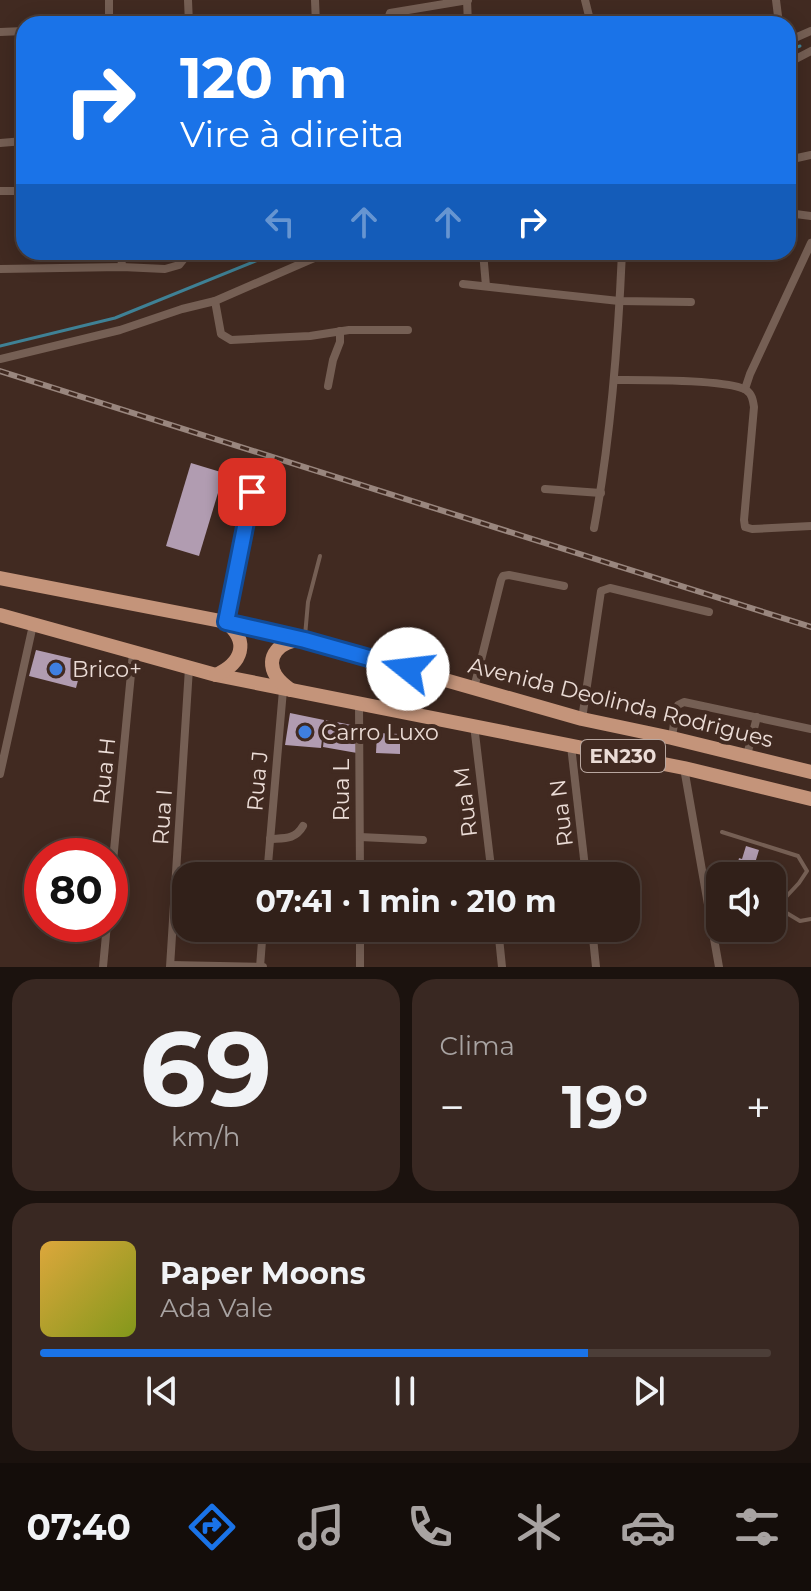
<!DOCTYPE html>
<html lang="pt">
<meta charset="utf-8">
<style>
body{margin:0;font-family:Montserrat,sans-serif;background:#392822;color:#f1f3f6;height:100vh;display:flex;flex-direction:column;font-size:30px;white-space:nowrap}
*{box-sizing:border-box;margin:0}
p{font-size:26px;color:#a8a3a2}
.icon{flex:none;width:44px;height:44px;fill:none;stroke:currentColor;stroke-width:2;stroke-linecap:round;stroke-linejoin:round}
.map{position:relative;height:967px;overflow:hidden}
.details{display:flex;flex-direction:column;gap:12px;padding:12px;background:#1b120e;flex:1}
.details>*{flex:none}
.guide{position:absolute;left:16px;top:16px;width:780px;height:244px;border-radius:24px;box-shadow:0 4px 20px #0003,0 0 0 2px #4c3e38;background:#1a73e8;color:#fff;overflow:hidden}
.tools{position:absolute;left:706px;top:862px;display:grid;gap:16px}
.tools a{display:grid;place-items:center;width:80px;height:80px;border-radius:16px;background:#312019;box-shadow:0 4px 20px #0003,0 0 0 2px #4c3e38;font-size:40px}
.speed{position:absolute;left:24px;top:838px;display:flex;gap:16px;font-size:40px;font-weight:700;text-align:center}
.speed>*{display:grid;place-content:center;width:104px;height:104px;border-radius:50%;background:#312019;box-shadow:0 4px 20px #0003,0 0 0 2px #4c3e38;line-height:1}
.speed .limit{border:12px solid #d22;background:#fff;color:#111}
.pin{position:absolute;display:grid;place-items:center;width:68px;height:68px;color:#fff;margin:-34px;border-radius:16px;box-shadow:0 4px 12px #0006}
.me{position:absolute;width:88px;margin:-44px;rotate:286deg;stroke-linejoin:round;filter:drop-shadow(0 0 6px #0008)}
.turn{display:flex;align-items:center;gap:28px;height:168px;padding:0 32px;font-size:36px}
.turn .icon{width:104px;height:104px;stroke-width:2.5}
.turn b{display:block;font-size:56px;line-height:68px}
.lanes{display:flex;align-items:center;height:76px;padding:0 32px;background:#0003;justify-content:center;gap:40px;direction:ltr}
.lanes .off{opacity:.35}
.big{font-size:60px;font-weight:700;line-height:1.1}
.details .widget{flex:1;display:flex;flex-direction:column;justify-content:center;gap:12px;min-width:0;padding:0 28px;border-radius:24px;background:#392822}
.details .dial{align-items:center;gap:0}
.dial b{font-size:104px;line-height:1}
.song{display:flex;align-items:center;gap:24px}
.cover{width:96px;height:96px;border-radius:12px;background:linear-gradient(135deg,hsl(40 70% 55%),hsl(70 70% 35%))}
.played{height:8px;border-radius:4px;background:linear-gradient(90deg,#1a73e8 75%,#4c3e38 75%)}
.keys{display:flex;justify-content:space-around;direction:ltr}
.heat{display:flex;justify-content:space-between;align-items:center;font-size:44px;direction:ltr}
.details .tiles{flex:1;display:grid;gap:12px;grid-template-columns:1fr 1fr}
.widget:last-child{grid-column:span 2}
.trip{position:absolute;left:172px;top:862px;width:468px;height:80px;border-radius:24px;background:#312019;box-shadow:0 4px 20px #0003,0 0 0 2px #4c3e38;font-weight:700;line-height:80px;text-align:center}
.tab-bar{display:flex;height:128px;justify-content:space-around;align-items:center;background:#140d0a;color:#a8a3a2}
.tab-bar .icon{width:56px;height:56px}
.tab-bar .current{color:#1a73e8}
.tab-bar b{font-size:36px;color:#f1f3f6}
.map>svg:first-child{display:block}
.lines{fill:none;stroke-linecap:round;stroke-linejoin:round}
.stream{stroke:#3f8195;stroke-width:3}
.building{fill:#b19cb1}
.service{stroke:#755f54;stroke-width:4}
.minor{stroke:#755f54;stroke-width:8}
.trunk{stroke:#c4947a;stroke-width:14}
.rail-casing{stroke:#99867e;stroke-width:6}
.rail{stroke:#412a21;stroke-width:3;stroke-dasharray:9;stroke-linecap:butt}
.route-casing{stroke:#114b97;stroke-width:20}
.route{stroke:#1a73e8;stroke-width:14}
.shop-dot{fill:#3f7fe0;stroke:#412a21;stroke-width:3}
.labels{text-anchor:middle;stroke-width:8;stroke-linejoin:round;paint-order:stroke}
.shield{fill:#412a21;stroke:#b8a7a0;stroke-width:2}
.shield-label{font-size:20px;font-weight:bold;fill:#ebdcd6}
.poi-label{font-size:22px;fill:#ebdcd6;stroke:#412a21;text-anchor:start}
.street-label{font-size:22px;fill:#ebdcd6;stroke:#412a21}
</style>
<div class="map">
<svg width="811" height="967" viewBox="0 0 811 967">
<rect width="100%" height="100%" fill="#412a21"/>
<g class="lines">
<g class="stream">
<polyline points="788,50 800,46"/>
<polyline points="0,346 115,318 278,252"/>
</g>
</g>
<g class="building">
<polygon points="191,463 224,473 199,556 166,546"/>
<polygon points="36,650 83,661 76,688 29,676"/>
<polygon points="290,713 324,720 321,748 285,745"/>
<polygon points="326,720 357,726 357,753 323,747"/>
<polygon points="377,733 400,734 400,754 376,753"/>
<polygon points="746,846 759,850 752,873 749,872 748,875 737,872 738,868 737,867 739,858 742,859"/>
</g>
<g class="lines">
<g class="service">
<polyline points="305,636 308,602 320,556"/>
<polyline points="722,832 798,856 807,871 799,883 785,898 785,912 800,921 811,919"/>
</g>
<g class="minor">
<polyline points="109,0 109,24"/>
<polyline points="188,0 189,24"/>
<polyline points="315,0 316,24"/>
<polyline points="467,0 468,24"/>
<polyline points="585,0 591,24"/>
<polyline points="776,0 779,24"/>
<polyline points="386,24 390,13 468,0"/>
<polyline points="0,32 24,31"/>
<polyline points="788,41 811,31"/>
<polyline points="788,63 811,51"/>
<polyline points="0,143 24,141"/>
<polyline points="788,160 811,155"/>
<polyline points="0,191 24,191"/>
<polyline points="788,213 811,216"/>
<polyline points="121,252 122,267"/>
<polyline points="483,252 486,286"/>
<polyline points="0,269 122,267 165,269 179,265 183,260 185,252"/>
<polyline points="463,284 619,301 691,302"/>
<polyline points="215,301 221,334 231,340 310,336 349,330 408,330"/>
<polyline points="0,359 120,330 182,309 215,301 328,252"/>
<path d="M615,380C640,380 729,379 746,390C752,394 753,400 754,407L744,520L745,527L752,529L811,526"/>
<polyline points="328,386 333,360 340,342 340,331"/>
<polyline points="745,389 750,374 811,243"/>
<polyline points="545,489 601,493"/>
<path d="M594,528C611,437 618,345 622,252"/>
<polyline points="226,622 252,492"/>
<polyline points="474,688 501,580 503,576 509,575 564,586"/>
<polyline points="359,704 360,876"/>
<polyline points="582,719 601,591 610,588 709,612"/>
<polyline points="474,725 492,876"/>
<polyline points="672,738 676,709 678,705 684,702 811,729"/>
<polyline points="571,746 586,876"/>
<polyline points="747,755 757,717"/>
<polyline points="684,768 719,967"/>
<polyline points="0,774 33,625"/>
<polyline points="360,837 423,840"/>
<path d="M270,839C284,838 295,840 303,826"/>
<polyline points="242,876 249,872 267,872"/>
<polyline points="267,876 283,690"/>
<polyline points="110,892 133,653"/>
<polyline points="360,928 360,967"/>
<polyline points="498,928 502,967"/>
<polyline points="592,928 596,967"/>
<polyline points="171,965 263,967"/>
<polyline points="103,967 107,924"/>
<polyline points="170,967 189,668"/>
<polyline points="260,967 263,928"/>
</g>
<g class="trunk">
<polyline points="0,578 226,622 305,640 582,719 672,738 811,772"/>
<polyline points="0,615 216,675 684,768 811,799"/>
<path d="M216,675C242,663 250,642 226,622"/>
<path d="M291,690C285,686 280,682 276,676C264,656 281,641 300,640"/>
</g>
<g class="rail-casing">
<polyline id="rail" points="0,371 811,627"/>
</g>
<use href="#rail" class="rail"/>
</g>
<g class="lines">
<g class="route-casing">
<polyline id="route" points="252,492 226,622 305,640 408,669"/>
</g>
<use href="#route" class="route"/>
</g>
<g class="shop-dot">
<circle cx="56" cy="669" r="8"/>
<circle cx="305" cy="732" r="8"/>
</g>
<g class="labels">
<rect class="shield" x="581" y="740" width="84" height="32" rx="6"/>
<g class="shield-label">
<text x="623" y="763">EN230</text>
</g>
<g class="poi-label">
<text x="72" y="677">Brico+</text>
<text x="321" y="740">Carro Luxo</text>
</g>
<g class="street-label">
<text transform="translate(621 702) rotate(14)" y="8">Avenida Deolinda Rodrigues</text>
<text transform="translate(104 771) rotate(-84)" y="8">Rua H</text>
<text transform="translate(257 781) rotate(-85)" y="8">Rua J</text>
<text transform="translate(341 790) rotate(-90)" y="8">Rua L</text>
<text transform="translate(465 802) rotate(-97)" y="8">Rua M</text>
<text transform="translate(561 813) rotate(-97)" y="8">Rua N</text>
<text transform="translate(162 817) rotate(-86)" y="8">Rua I</text>
</g>
</g>
</svg>
<div class="tools">
<a><svg class="icon" aria-label="sound" viewBox="0 0 24 24"><path d="M4 9h4l5-4v14l-5-4H4zM17 9q2 3 0 6"/></svg></a>
</div>
<div class="speed"><div class="limit">80</div></div>
<div class="pin" style="left:252px;top:492px;background:#d93025"><svg class="icon" aria-label="arrive" viewBox="0 0 24 24"><path d="M6 21V4h12l-3 4 3 4H6"/></svg></div>
<svg class="me" style="left:408px;top:669px" viewBox="-20 -20 40 40"><circle r="19" fill="#fff"/><path d="M0-13L10 11 0 6-10 11z" fill="#1a73e8"/></svg>
<div class="trip">07:41 · 1 min · 210 m</div>
<div class="guide">
<div class="turn"><svg class="icon" aria-label="right" viewBox="0 0 24 24"><path d="M7 20v-9h11M14 6l5 5-5 5"/></svg><div><b>120 m</b>Vire à direita</div></div>
<div class="lanes"><svg class="icon off" aria-label="left" viewBox="0 0 24 24"><path d="M17 20v-9H6M10 6l-5 5 5 5"/></svg><svg class="icon off" aria-label="ahead" viewBox="0 0 24 24"><path d="M12 20V5M6 11l6-6 6 6"/></svg><svg class="icon off" aria-label="ahead" viewBox="0 0 24 24"><path d="M12 20V5M6 11l6-6 6 6"/></svg><svg class="icon" aria-label="right" viewBox="0 0 24 24"><path d="M7 20v-9h11M14 6l5 5-5 5"/></svg></div>
</div>
</div>
<section class="details">
<div class="tiles">
<div class="widget dial"><b>69</b><p>km/h</p></div>
<div class="widget"><p>Clima</p>
<div class="heat"><a>−</a><b class="big">19°</b><a>+</a></div>
</div>
<div class="widget">
<div class="song"><i class="cover"></i><div><b>Paper Moons</b><p>Ada Vale</p></div></div>
<div class="played"></div>
<div class="keys"><svg class="icon" aria-label="previous" viewBox="0 0 24 24"><path d="M18 5L8 12l10 7zM5 5v14"/></svg><svg class="icon" aria-label="pause" viewBox="0 0 24 24"><path d="M8 5v14M16 5v14"/></svg><svg class="icon" aria-label="next" viewBox="0 0 24 24"><path d="M6 5l10 7-10 7zM19 5v14"/></svg></div>
</div>
</div>
</section>
<nav class="tab-bar">
<b>07:40</b>
<svg class="icon current" aria-label="directions" viewBox="0 0 24 24"><path d="M12 3l9 9-9 9-9-9zM9 14v-3h6M13 9l2 2-2 2"/></svg>
<svg class="icon" aria-label="music" viewBox="0 0 24 24"><path d="M9 18V5l10-2v13"/><circle cx="6" cy="18" r="3"/><circle cx="16" cy="16" r="3"/></svg>
<svg class="icon" aria-label="phone" viewBox="0 0 24 24"><path d="M5 4h4l2 5-3 2q2 4 5 5l2-3 5 2v4C11 20 4 13 5 4z"/></svg>
<svg class="icon" aria-label="climate" viewBox="0 0 24 24"><path d="M12 3v18M4 7l16 10M4 17L20 7"/></svg>
<svg class="icon" aria-label="car" viewBox="0 0 24 24"><path d="M5 17H2v-5l4-1 3-4h7l3 4 3 1v5h-3M9 17h6M6 11h13"/><circle cx="7" cy="17" r="2"/><circle cx="17" cy="17" r="2"/></svg>
<svg class="icon" aria-label="filters" viewBox="0 0 24 24"><path d="M4 7h16M4 17h16"/><circle cx="9" cy="7" r="2"/><circle cx="15" cy="17" r="2"/></svg>
</nav>
